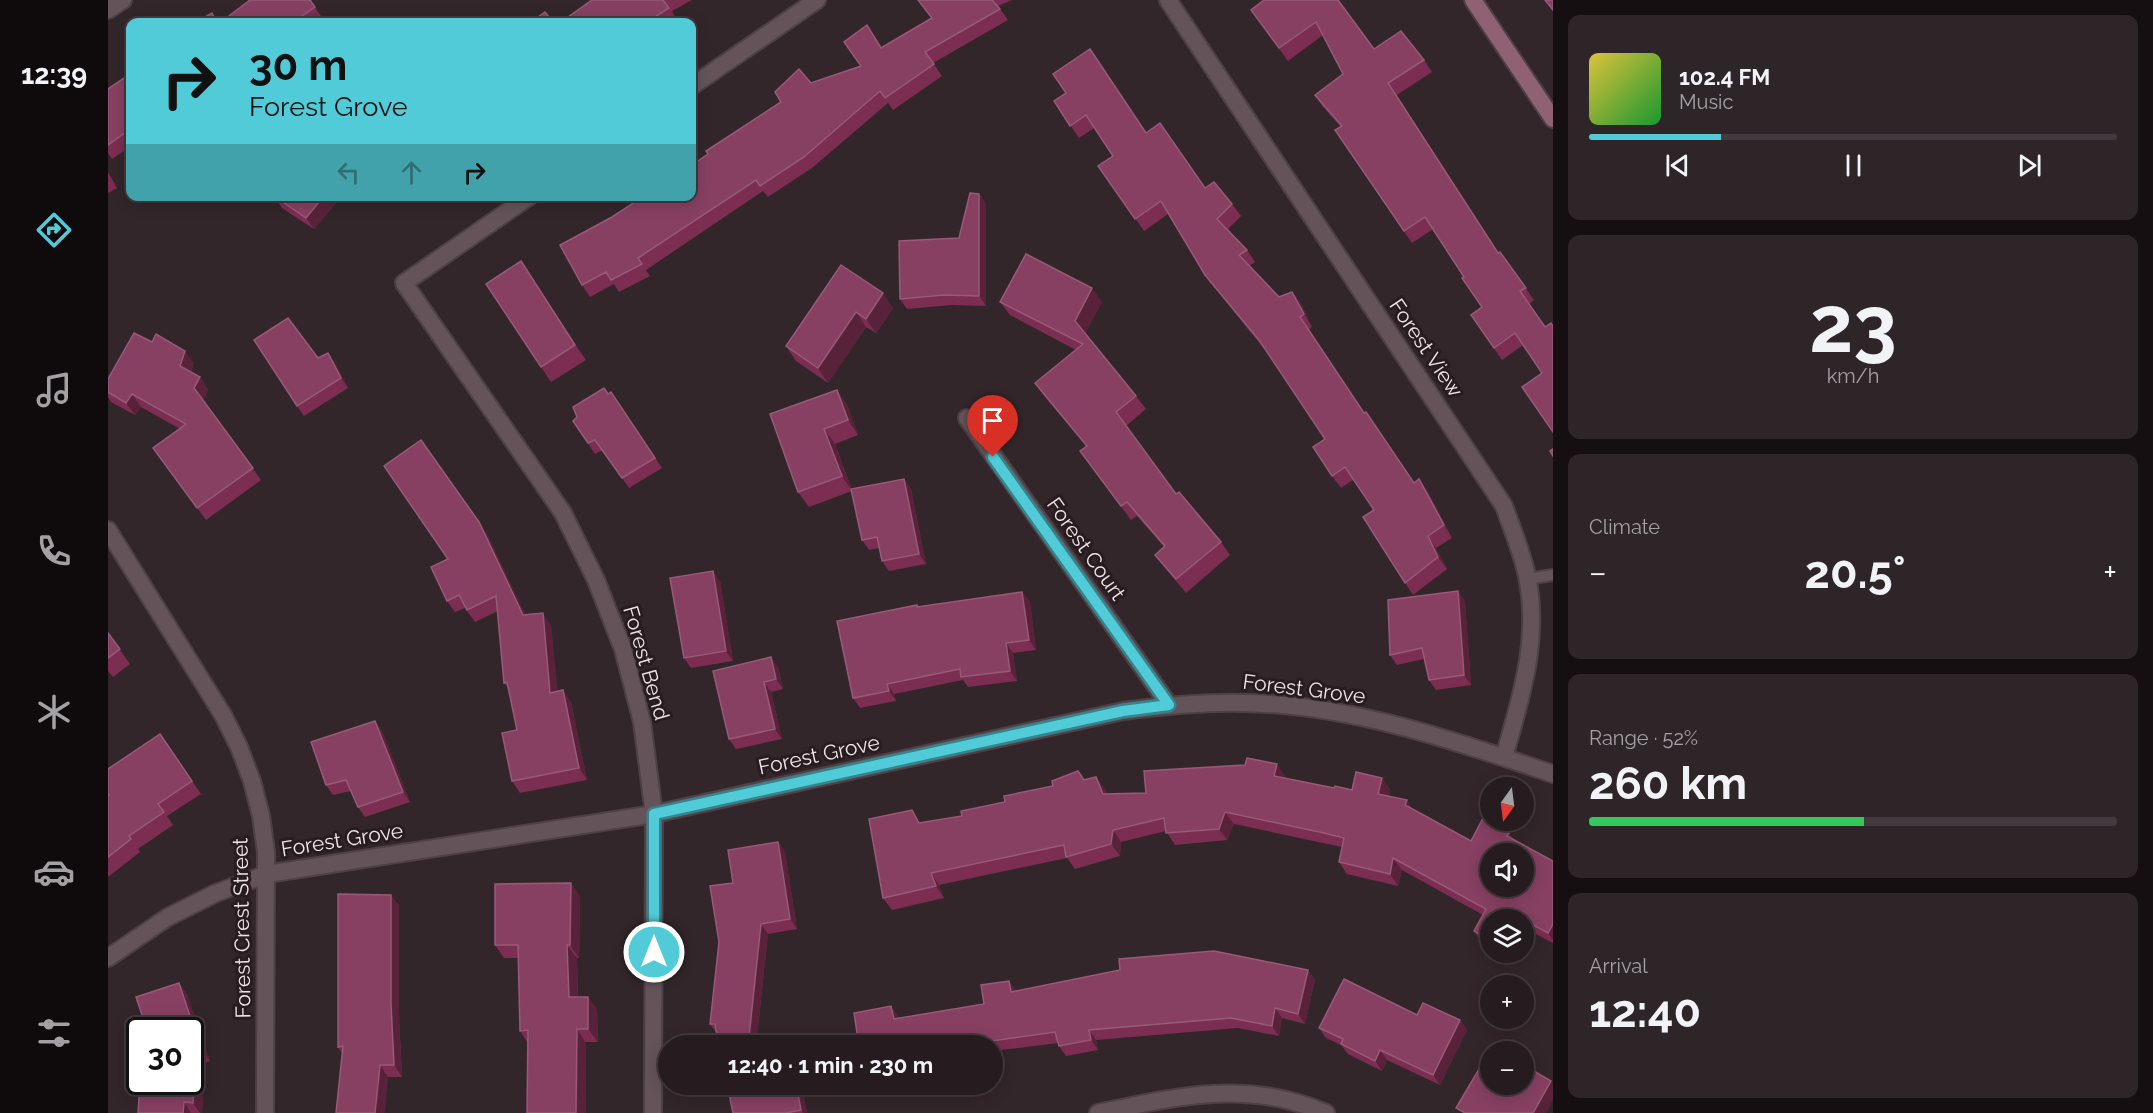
<!DOCTYPE html>
<meta charset="utf-8">
<style>
body{margin:0;font-family:Raleway,sans-serif;background:#2e2529;color:#f1f3f6;height:100vh;display:flex;flex-direction:column;font-size:22px;white-space:nowrap}
*{box-sizing:border-box;margin:0}
p{font-size:20px;color:#a4a1a5}
.icon{flex:none;width:33px;height:33px;fill:none;stroke:currentColor;stroke-width:2;stroke-linecap:round;stroke-linejoin:round}
.map{position:relative;flex:1;overflow:hidden}
.side{display:flex;flex-direction:column;gap:15px;padding:15px;background:#150f12;width:600px}
.side>*{flex:none}
.banner{position:absolute;left:18px;top:18px;width:570px;height:183px;border-radius:12px;box-shadow:0 3px 15px #0003,0 0 0 2px #423a3e;background:#52cbd8;color:#111;overflow:hidden}
.needle{width:39px;rotate:194deg}
.controls{position:absolute;left:1372px;top:777px;display:grid;gap:12px}
.controls a{display:grid;place-items:center;width:54px;height:54px;border-radius:50%;background:#261c20;box-shadow:0 3px 15px #0003,0 0 0 2px #423a3e;font-size:30px}
.speed{position:absolute;left:18px;top:1017px;display:flex;gap:12px;font-size:30px;font-weight:700;text-align:center}
.speed>*{display:grid;place-content:center;width:78px;height:78px;border-radius:50%;background:#261c20;box-shadow:0 3px 15px #0003,0 0 0 2px #423a3e;line-height:1}
.speed .limit{border:3px solid #111;border-radius:9px;background:#fff;color:#111}
.pin{position:absolute;display:grid;place-items:center;width:51px;height:51px;color:#fff;margin:-62px -26px;border-radius:50% 50% 50% 0;rotate:-45deg;box-shadow:0 0 6px #0007}
.pin .icon{rotate:45deg}
.me{position:absolute;width:66px;margin:-33px;rotate:0deg;stroke-linejoin:round;filter:drop-shadow(0 0 4px #0008)}
.turn{display:flex;align-items:center;gap:21px;height:126px;padding:0 24px;font-size:27px}
.turn .icon{width:78px;height:78px;stroke-width:2.5}
.turn b{display:block;font-size:42px;line-height:51px}
.lanes{display:flex;align-items:center;height:57px;padding:0 24px;background:#0003;justify-content:center;gap:30px;direction:ltr}
.lanes .off{opacity:.35}
.big{font-size:45px;font-weight:700;line-height:1.1}
.side .tile{flex:1;display:flex;flex-direction:column;justify-content:center;gap:9px;min-width:0;padding:0 21px;border-radius:12px;background:#2e2529}
.side .dial{align-items:center;gap:0}
.dial b{font-size:78px;line-height:1}
.song{display:flex;align-items:center;gap:18px}
.cover{width:72px;height:72px;border-radius:9px;background:linear-gradient(135deg,hsl(50 70% 55%),hsl(130 70% 35%))}
.played{height:6px;border-radius:3px;background:linear-gradient(90deg,#52cbd8 25%,#423a3e 25%)}
.keys{display:flex;justify-content:space-around;direction:ltr}
.heat{display:flex;justify-content:space-between;align-items:center;font-size:33px;direction:ltr}
.charge{height:9px;border-radius:4px;background:linear-gradient(90deg,#34c759 52%,#423a3e 0)}
.trip{position:absolute;left:550px;top:1035px;width:345px;height:60px;border-radius:30px;background:#261c20;box-shadow:0 3px 15px #0003,0 0 0 2px #423a3e;font-weight:700;line-height:60px;text-align:center}
main{display:flex;flex:1;min-height:0}
.tabs{display:flex;flex-direction:column;width:108px;justify-content:space-around;align-items:center;background:#0f0b0d;color:#a4a1a5}
.tabs .icon{width:42px;height:42px}
.tabs .selected{color:#52cbd8}
.tabs b{font-size:27px;color:#f1f3f6}
.map>svg:first-child{display:block}
.lines{fill:none;stroke-linecap:round;stroke-linejoin:round}
.service-casing{stroke:#4d4146;stroke-width:14}
.minor-casing{stroke:#4d4146;stroke-width:20}
.secondary-casing{stroke:#4d4146;stroke-width:20}
.service{stroke:#64545a;stroke-width:10}
.minor{stroke:#64545a;stroke-width:16}
.secondary{stroke:#906073;stroke-width:16}
.wall{fill:#7b2d52}
.shaded-wall{fill:#59223b}
.building{fill:#874062;stroke:#975a77;stroke-width:1.5;fill-rule:evenodd}
.route-casing{stroke:#35848c;stroke-width:15}
.route{stroke:#52cbd8;stroke-width:10}
.labels{text-anchor:middle;stroke-width:6;stroke-linejoin:round;paint-order:stroke}
.street-label{font-size:21px;fill:#ede4e7;stroke:#291c21}
</style>
<main>
<nav class="tabs">
<b>12:39</b>
<svg class="icon selected" aria-label="directions" viewBox="0 0 24 24"><path d="M12 3l9 9-9 9-9-9zM9 14v-3h6M13 9l2 2-2 2"/></svg>
<svg class="icon" aria-label="music" viewBox="0 0 24 24"><path d="M9 18V5l10-2v13"/><circle cx="6" cy="18" r="3"/><circle cx="16" cy="16" r="3"/></svg>
<svg class="icon" aria-label="phone" viewBox="0 0 24 24"><path d="M5 4h4l2 5-3 2q2 4 5 5l2-3 5 2v4C11 20 4 13 5 4z"/></svg>
<svg class="icon" aria-label="climate" viewBox="0 0 24 24"><path d="M12 3v18M4 7l16 10M4 17L20 7"/></svg>
<svg class="icon" aria-label="car" viewBox="0 0 24 24"><path d="M5 17H2v-5l4-1 3-4h7l3 4 3 1v5h-3M9 17h6M6 11h13"/><circle cx="7" cy="17" r="2"/><circle cx="17" cy="17" r="2"/></svg>
<svg class="icon" aria-label="filters" viewBox="0 0 24 24"><path d="M4 7h16M4 17h16"/><circle cx="9" cy="7" r="2"/><circle cx="15" cy="17" r="2"/></svg>
</nav>
<div class="map">
<svg width="1445" height="1113" viewBox="0 0 1445 1113">
<rect width="100%" height="100%" fill="#33262a"/>
<g class="lines">
<g class="service-casing">
<polyline id="service" points="1419,579 1445,575"/>
</g>
<g class="minor-casing">
<g id="minor">
<path d="M1060,0L1396,506C1404,529 1414,552 1419,576C1432,639 1413,698 1396,757"/>
<polyline points="0,10 15,0"/>
<polyline points="584,86 709,0"/>
<polyline points="422,196 296,283 455,513 488,580 515,649 534,722 546,814 545,1113"/>
<polyline points="859,418 1061,705"/>
<polyline points="0,530 115,715 131,747 144,781 153,816 158,852 157,1113"/>
<path d="M0,958L60,917L108,893L159,874L546,814L1015,711C1055,706 1094,702 1134,703C1240,704 1345,740 1445,774"/>
<path d="M990,1113C1070,1096 1139,1079 1218,1113"/>
</g>
</g>
<g class="secondary-casing">
<polyline id="secondary" points="1365,0 1445,119"/>
</g>
<use href="#service" class="service"/>
<use href="#minor" class="minor"/>
<use href="#secondary" class="secondary"/>
</g>
<g class="wall">
<polygon points="202,0 215,19 210,22 113,22"/>
<polygon points="484,0 584,0 564,11 569,20 565,22 453,22"/>
<polygon points="810,0 904,0 890,6 900,20 825,63 834,76 785,110 780,103 704,168 660,197 655,191 538,270 542,276 511,292 506,284 482,297 474,285 584,196 703,83 753,66 774,47 823,18"/>
<polygon points="1230,0 1266,49 1316,60 1324,72 1289,95 1390,253 1392,252 1426,300 1421,304 1434,373 1415,345 1394,360 1363,315 1374,307 1356,277 1325,229 1304,243 1227,130 1233,127 1215,107 1207,95 1235,74 1215,35 1180,61 1143,10"/>
<polygon points="22,74 22,147 4,159 0,153 0,89"/>
<polygon points="958,93 1039,133 1097,188 1124,204 1133,216 1120,229 1139,250 1147,262 1141,266 1171,297 1184,292 1193,304 1204,327 1201,329 1256,413 1306,483 1311,479 1320,492 1344,538 1328,548 1339,569 1305,595 1297,583 1266,510 1246,479 1233,488 1224,476 1217,439 1157,350 1106,287 1097,275 1060,214 1036,231 990,166 1005,156 986,128 971,138 946,101"/>
<polygon points="0,172 9,188 0,193"/>
<polygon points="871,194 878,204 878,306 843,305 799,309 792,299 851,238"/>
<polygon points="248,196 242,203 233,197 206,229 174,208 166,197"/>
<polygon points="733,265 785,308 768,333 758,327 720,383 688,361 678,346"/>
<polygon points="423,276 478,360 443,382 433,367"/>
<polygon points="892,302 994,302 977,333 1028,396 1038,409 1018,426 1068,494 1113,542 1122,555 1078,593 1057,568 1047,555 1056,547 1029,516 1023,520 982,464 978,446 937,397 927,383 968,350 902,315"/>
<polygon points="220,353 227,363 240,388 196,416 189,406 210,358"/>
<polygon points="86,363 83,372 92,377 100,390 95,400 153,480 98,520 45,448 72,429 33,407 27,415 3,402 0,397 0,379"/>
<polygon points="729,390 739,405 750,435 727,444 744,490 796,479 803,489 818,564 781,571 774,561 771,548 761,550 754,540 744,491 701,507 690,492"/>
<polygon points="503,392 554,468 521,488 495,450 487,454 465,421"/>
<polygon points="313,440 379,534 417,615 443,625 449,691 463,702 479,780 412,793 404,781 409,730 401,689 396,683 390,611 367,622 357,608 347,612 339,601 340,559"/>
<polygon points="612,581 625,661 583,668 576,658"/>
<polygon points="1350,591 1357,602 1363,685 1328,690 1321,680 1316,659 1289,665 1282,655"/>
<polygon points="914,592 922,602 928,650 905,653 909,681 860,687 855,680 786,694 788,701 752,708 745,698 809,605 810,607"/>
<polygon points="0,633 22,664 5,677 0,671"/>
<polygon points="670,667 675,689 663,692 674,739 628,749 621,739 605,671"/>
<polygon points="267,721 274,731 302,802 257,817 250,807 243,791 225,795 218,785"/>
<polygon points="52,734 93,794 59,816 65,825 30,849 32,852 0,877 0,796"/>
<polygon points="1177,776 1177,778 1226,788 1244,790 1274,778 1282,790 1281,796 1363,841 1401,833 1406,840 1445,861 1445,943 1426,933 1416,950 1416,920 1383,920 1383,948 1374,943 1366,931 1375,915 1294,870 1290,886 1239,874 1231,862 1234,847 1126,824 1119,840 1067,845 1058,831 1013,842 1012,856 967,869 959,858 831,885 836,898 784,910 775,898 812,823 854,816 897,802 988,777 997,789 999,794 1038,793"/>
<polygon points="670,842 677,852 689,929 660,934 648,1046 612,1046 609,1034 602,1024 625,883"/>
<polygon points="463,883 472,897 471,958 469,958 470,997 480,997 489,1010 490,1042 419,1042 412,1031 410,958 396,958 387,945"/>
<polygon points="283,895 291,906 291,1016 294,1077 280,1077 234,1053 230,1047"/>
<polygon points="1390,952 1415,952 1409,963"/>
<polygon points="1200,970 1207,980 1197,1024 1174,1018 1171,1036 1130,1028 988,1040 990,1050 958,1056 951,1046 950,1043 885,1051 885,1046 751,1046 790,1016 791,1018 876,1004 901,981 908,991"/>
<polygon points="71,983 79,995 102,1061 97,1063 94,1113 30,1113 82,1082"/>
<polygon points="1309,1015 1352,1020 1359,1030 1332,1085 1279,1060 1274,1071 1240,1054 1233,1045 1218,1038 1211,1028"/>
<polygon points="693,1084 699,1113 625,1113"/>
<polygon points="761,1084 832,1084 833,1089 790,1097 783,1086 764,1089"/>
</g>
<g class="shaded-wall">
<polygon points="1280,83 1289,95 1398,266 1390,253"/>
<polygon points="871,194 878,204 878,306 871,296"/>
<polygon points="216,196 232,196 233,197 206,229 198,218"/>
<polygon points="238,196 248,196 242,203"/>
<polygon points="413,261 423,276 478,360 467,345"/>
<polygon points="984,288 994,302 977,334 967,321"/>
<polygon points="1184,292 1193,304 1204,327 1196,314"/>
<polygon points="775,293 785,308 768,333 758,319"/>
<polygon points="748,312 758,327 720,383 710,368"/>
<polygon points="77,351 86,363 80,379 72,366"/>
<polygon points="220,353 227,363 240,388 233,378"/>
<polygon points="92,377 100,390 95,401 86,388"/>
<polygon points="729,390 739,405 750,435 740,420"/>
<polygon points="24,394 33,407 27,415 18,403"/>
<polygon points="716,429 727,444 744,491 734,476"/>
<polygon points="796,479 803,489 818,564 811,554"/>
<polygon points="1311,479 1320,492 1344,538 1336,525"/>
<polygon points="371,522 379,534 423,626 415,615"/>
<polygon points="1320,536 1328,548 1339,569 1330,557"/>
<polygon points="605,571 612,581 625,661 618,651"/>
<polygon points="1350,591 1357,602 1363,685 1356,675"/>
<polygon points="914,592 922,602 928,650 921,640"/>
<polygon points="435,613 443,625 451,704 442,693"/>
<polygon points="898,643 905,653 909,681 902,671"/>
<polygon points="663,657 670,667 675,689 668,679"/>
<polygon points="656,682 663,692 674,739 667,729"/>
<polygon points="779,684 786,694 788,701 781,691"/>
<polygon points="455,690 463,702 479,780 471,768"/>
<polygon points="267,721 274,731 302,802 295,792"/>
<polygon points="1169,764 1177,776 1175,787 1166,776"/>
<polygon points="988,777 997,789 1003,806 995,794"/>
<polygon points="1274,778 1282,790 1279,806 1270,794"/>
<polygon points="1299,800 1307,812 1297,805"/>
<polygon points="1117,812 1126,824 1119,840 1111,829"/>
<polygon points="1005,830 1013,842 1012,856 1003,844"/>
<polygon points="1401,833 1409,844 1399,836"/>
<polygon points="670,842 677,852 689,929 682,919"/>
<polygon points="1285,858 1294,870 1290,886 1282,874"/>
<polygon points="823,873 831,885 836,898 828,886"/>
<polygon points="463,883 472,897 471,958 462,945"/>
<polygon points="283,895 291,906 291,1016 294,1077 286,1065 283,1004"/>
<polygon points="1418,921 1426,933 1416,950 1416,924"/>
<polygon points="653,924 660,934 648,1046 640,1046"/>
<polygon points="1445,924 1445,940 1440,933"/>
<polygon points="459,945 469,958 470,1011 461,997"/>
<polygon points="1401,952 1415,952 1409,963"/>
<polygon points="1200,970 1207,980 1197,1024 1190,1014"/>
<polygon points="901,981 908,991 903,992"/>
<polygon points="71,983 79,995 102,1061 93,1049"/>
<polygon points="480,997 489,1010 490,1042 480,1029"/>
<polygon points="783,1006 790,1016 793,1029 786,1019"/>
<polygon points="1167,1008 1174,1018 1171,1036 1164,1026"/>
<polygon points="1352,1020 1359,1030 1332,1085 1325,1075"/>
<polygon points="469,1029 478,1043 478,1113 468,1113"/>
<polygon points="981,1030 988,1040 990,1050 983,1040"/>
<polygon points="89,1050 97,1063 94,1113 92,1113 85,1103"/>
<polygon points="1272,1050 1279,1060 1274,1071 1267,1061"/>
<polygon points="272,1065 280,1077 277,1113 267,1113"/>
<polygon points="1443,1081 1445,1084 1445,1100 1438,1113 1425,1113"/>
<polygon points="688,1084 693,1084 699,1113 695,1113 693,1110"/>
<polygon points="76,1102 83,1113 75,1113"/>
</g>
<g class="building">
<polygon points="142,0 202,0 207,7 185,22 113,22"/>
<polygon points="484,0 555,0 561,8 539,22 453,22"/>
<polygon points="810,0 884,0 892,9 817,52 826,64 777,98 772,91 696,157 652,186 648,180 530,258 534,264 503,280 498,272 474,285 452,245 504,217 536,196 584,196 584,165 600,154 598,151 673,102 667,92 691,69 703,83 753,66 736,42 759,25 773,48 824,18"/>
<polygon points="1156,0 1230,0 1266,49 1293,31 1316,60 1280,83 1390,253 1392,252 1418,288 1412,291 1437,327 1443,323 1445,326 1445,432 1414,387 1434,373 1407,333 1386,348 1363,315 1374,307 1354,278 1356,277 1317,217 1296,231 1227,130 1234,126 1207,95 1235,74 1208,22 1171,48 1143,10"/>
<polygon points="1437,0 1445,0 1445,10"/>
<polygon points="437,12 445,22 423,22"/>
<polygon points="104,13 109,22 88,22"/>
<polygon points="982,49 1038,133 1052,123 1097,188 1106,182 1124,204 1109,219 1139,250 1131,255 1171,297 1184,292 1196,314 1192,317 1256,413 1258,412 1306,483 1311,479 1336,525 1320,536 1330,557 1297,583 1255,517 1266,510 1237,467 1224,476 1205,447 1217,439 1151,340 1097,275 1053,201 1027,219 990,166 1005,156 978,115 962,126 946,101 958,93 945,74"/>
<polygon points="22,74 22,129 0,145 0,89"/>
<polygon points="862,193 871,194 871,296 836,295 792,299 791,241 851,238"/>
<polygon points="166,196 216,196 198,218"/>
<polygon points="918,254 984,288 967,321 1028,396 1008,412 1068,494 1071,492 1113,542 1068,579 1047,555 1057,546 1019,502 1013,506 972,451 979,446 927,383 975,344 892,302"/>
<polygon points="413,261 467,345 433,367 378,284"/>
<polygon points="733,265 775,293 758,319 748,312 710,368 678,346"/>
<polygon points="180,318 210,358 220,353 233,378 189,406 146,340"/>
<polygon points="26,333 44,342 48,334 77,351 72,366 92,377 86,388 145,468 89,508 45,448 78,424 24,394 18,403 0,392 0,379"/>
<polygon points="496,388 500,394 503,392 547,458 514,478 487,440 480,443 465,421 469,417 465,407"/>
<polygon points="729,390 740,420 716,429 734,476 690,492 662,414"/>
<polygon points="313,440 371,522 415,615 435,613 442,693 455,690 471,768 404,781 394,733 409,730 399,682 396,683 388,596 359,610 351,595 339,601 323,567 340,559 276,466"/>
<polygon points="1445,449 1445,456 1442,451"/>
<polygon points="796,479 811,554 774,561 769,537 754,540 743,489"/>
<polygon points="605,571 618,651 576,658 562,578"/>
<polygon points="1350,591 1356,675 1321,680 1314,648 1282,655 1280,600"/>
<polygon points="914,592 921,640 898,643 902,671 853,677 852,669 779,684 781,691 745,698 729,621 809,605 809,607"/>
<polygon points="0,633 12,649 0,658"/>
<polygon points="663,657 668,679 656,682 667,729 621,739 605,671"/>
<polygon points="267,721 295,792 250,807 238,780 218,785 203,742"/>
<polygon points="52,734 84,781 50,804 56,812 21,836 23,839 0,857 0,796 1,795 0,793 0,769"/>
<path d="M1139,758L1169,764L1166,776L1226,788L1227,786L1244,790L1248,772L1274,778L1270,794L1299,800L1297,805L1363,841L1375,818L1401,833L1399,836L1445,861V924L1440,933L1418,921L1416,924V920H1383V941L1366,931L1378,909L1285,858L1282,874L1231,862L1236,838L1216,833L1117,812L1111,829L1058,833L1056,818L1005,830L1003,844L958,857L956,845L823,873L828,886L775,898L761,819L804,810L811,823L854,816L853,811L897,802L896,796L945,786L944,781L970,771L976,780L988,777L995,794L1038,793L1036,771L1137,765ZM1383,854H1416V886H1383Z"/>
<polygon points="670,842 682,919 653,924 640,1046 611,1046 607,1024 602,1024 611,942 602,886 625,883 620,850"/>
<polygon points="463,883 462,945 459,945 461,997 480,997 480,1029 469,1029 468,1113 419,1113 420,1030 412,1031 410,945 387,945 387,884"/>
<polygon points="230,894 283,895 283,1004 286,1065 272,1065 267,1113 228,1113 235,1046 230,1047"/>
<polygon points="1106,951 1200,970 1190,1014 1167,1008 1164,1026 1123,1018 981,1030 983,1040 951,1046 947,1032 847,1046 751,1046 746,1013 783,1006 786,1019 876,1004 873,985 901,981 903,992 1012,970 1011,959"/>
<polygon points="1236,979 1309,1015 1315,1003 1352,1020 1325,1075 1272,1050 1267,1061 1233,1044 1235,1039 1211,1028"/>
<polygon points="71,983 93,1049 89,1050 85,1103 76,1102 75,1113 30,1113 32,1082 82,1082 82,1030 39,1030 28,997"/>
<polygon points="1384,1047 1392,1052 1383,1052 1383,1084 1416,1084 1416,1065 1443,1081 1425,1113 1357,1113 1348,1108"/>
<polygon points="619,1084 688,1084 693,1110 678,1113 625,1113"/>
<polygon points="783,1084 796,1084 783,1087"/>
</g>
<g class="lines">
<g class="route-casing">
<polyline id="route" points="546,952 546,814 1015,711 1061,705 885,457"/>
</g>
<use href="#route" class="route"/>
</g>
<g class="labels">
<g class="street-label">
<text transform="translate(1318 348) rotate(56)" y="7">Forest View</text>
<text transform="translate(978 549) rotate(55)" y="7">Forest Court</text>
<text transform="translate(538 663) rotate(74)" y="7">Forest Bend</text>
<text transform="translate(1196 689) rotate(7)" y="7">Forest Grove</text>
<text transform="translate(711 755) rotate(-12)" y="7">Forest Grove</text>
<text transform="translate(234 840) rotate(-9)" y="7">Forest Grove</text>
<text transform="translate(134 928) rotate(-91)" y="7">Forest Crest Street</text>
</g>
</g>
</svg>
<div class="controls">
<a><svg class="needle" viewBox="-14 -14 28 28"><path d="M0-13l5 13h-10z" fill="#e53935"/><path d="M0 13l5-13h-10z" fill="#a4a1a5"/></svg></a>
<a><svg class="icon" aria-label="sound" viewBox="0 0 24 24"><path d="M4 9h4l5-4v14l-5-4H4zM17 9q2 3 0 6"/></svg></a>
<a><svg class="icon" aria-label="layers" viewBox="0 0 24 24"><path d="M12 4l9 5-9 5-9-5zM3 14l9 5 9-5"/></svg></a>
<a>+</a>
<a>−</a>
</div>
<div class="speed"><div class="limit">30</div></div>
<div class="pin" style="left:885px;top:457px;background:#d93025"><svg class="icon" aria-label="arrive" viewBox="0 0 24 24"><path d="M6 21V4h12l-3 4 3 4H6"/></svg></div>
<svg class="me" style="left:546px;top:952px" viewBox="-20 -20 40 40"><circle r="17" fill="#52cbd8" stroke="#fff" stroke-width="3"/><path d="M0-11L8 9 0 5-8 9z" fill="#fff"/></svg>
<div class="trip">12:40 · 1 min · 230 m</div>
<div class="banner">
<div class="turn"><svg class="icon" aria-label="right" viewBox="0 0 24 24"><path d="M7 20v-9h11M14 6l5 5-5 5"/></svg><div><b>30 m</b>Forest Grove</div></div>
<div class="lanes"><svg class="icon off" aria-label="left" viewBox="0 0 24 24"><path d="M17 20v-9H6M10 6l-5 5 5 5"/></svg><svg class="icon off" aria-label="ahead" viewBox="0 0 24 24"><path d="M12 20V5M6 11l6-6 6 6"/></svg><svg class="icon" aria-label="right" viewBox="0 0 24 24"><path d="M7 20v-9h11M14 6l5 5-5 5"/></svg></div>
</div>
</div>
<section class="side">
<div class="tile">
<div class="song"><i class="cover"></i><div><b>102.4 FM</b><p>Music</p></div></div>
<div class="played"></div>
<div class="keys"><svg class="icon" aria-label="previous" viewBox="0 0 24 24"><path d="M18 5L8 12l10 7zM5 5v14"/></svg><svg class="icon" aria-label="pause" viewBox="0 0 24 24"><path d="M8 5v14M16 5v14"/></svg><svg class="icon" aria-label="next" viewBox="0 0 24 24"><path d="M6 5l10 7-10 7zM19 5v14"/></svg></div>
</div>
<div class="tile dial"><b>23</b><p>km/h</p></div>
<div class="tile"><p>Climate</p>
<div class="heat"><a>−</a><b class="big">20.5°</b><a>+</a></div>
</div>
<div class="tile"><p>Range · 52%</p><b class="big">260 km</b><div class="charge"></div></div>
<div class="tile"><p>Arrival</p><b class="big">12:40</b></div>
</section>
</main>
